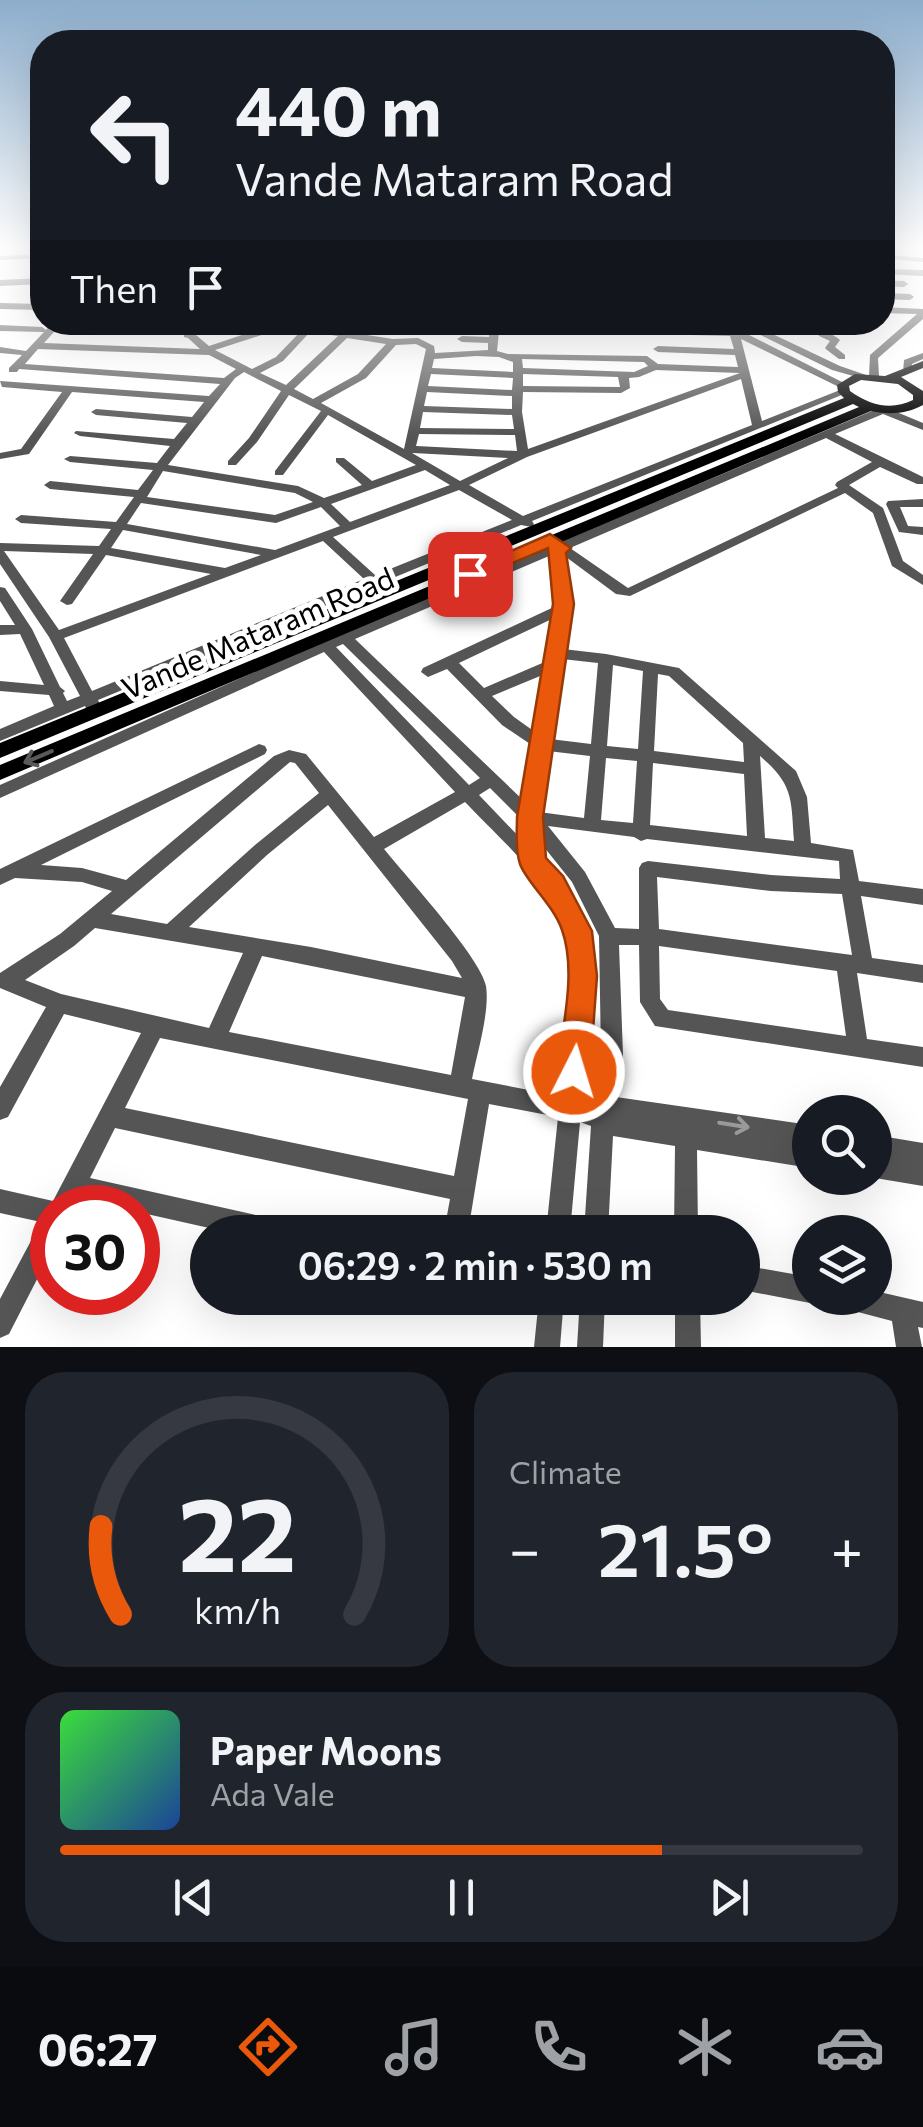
<!DOCTYPE html>
<meta charset="utf-8">
<style>
body{margin:0;font-family:Commissioner,sans-serif;background:#20242c;color:#f1f3f6;height:100vh;display:flex;flex-direction:column;font-size:38px;white-space:nowrap}
*{box-sizing:border-box;margin:0}
p{font-size:32px;color:#9ea1a6}
.icon{flex:none;width:55px;height:55px;fill:none;stroke:currentColor;stroke-width:2;stroke-linecap:round;stroke-linejoin:round}
.map{position:relative;height:1347px;overflow:hidden}
.sheet{display:flex;flex-direction:column;gap:25px;padding:25px;background:#0d0f14;flex:1}
.sheet>*{flex:none}
.guide{position:absolute;left:30px;top:30px;width:865px;height:305px;border-radius:40px;box-shadow:0 10px 40px #0002;background:#171b24;color:#f1f3f6;overflow:hidden}
.tools{position:absolute;left:792px;top:1095px;display:grid;gap:20px}
.tools a{display:grid;place-items:center;width:100px;height:100px;border-radius:50%;background:#171b24;box-shadow:0 10px 40px #0002;font-size:50px}
.speed{position:absolute;left:30px;top:1185px;display:flex;gap:20px;font-size:50px;font-weight:700;text-align:center}
.speed>*{display:grid;place-content:center;width:130px;height:130px;border-radius:50%;background:#171b24;box-shadow:0 10px 40px #0002;line-height:1}
.speed .limit{border:15px solid #d22;background:#fff;color:#111}
.pin{position:absolute;display:grid;place-items:center;width:85px;height:85px;color:#fff;margin:-42px;border-radius:20px;box-shadow:0 5px 15px #0006}
.me{position:absolute;width:110px;margin:-55px;rotate:5deg;stroke-linejoin:round;filter:drop-shadow(0 0 8px #0008)}
.turn{display:flex;align-items:center;gap:35px;height:210px;padding:0 40px;font-size:45px}
.turn .icon{width:130px;height:130px;stroke-width:2.5}
.turn b{display:block;font-size:70px;line-height:85px}
.then{display:flex;align-items:center;height:95px;padding:0 40px;background:#0003;gap:20px;font-size:38px}
.big{font-size:75px;font-weight:600;line-height:1.1}
.sheet .tile{flex:1;display:flex;flex-direction:column;justify-content:center;gap:15px;min-width:0;padding:0 35px;border-radius:40px;background:#20242c}
.sheet .dial{align-items:center;gap:0}
.dial svg{height:260px;overflow:visible;fill:none;stroke:#363941;stroke-width:7;stroke-linecap:round;text-anchor:middle}
.dial text{fill:#f1f3f6;stroke:none}
.song{display:flex;align-items:center;gap:30px}
.cover{width:120px;height:120px;border-radius:15px;background:linear-gradient(135deg,hsl(120 70% 55%),hsl(220 70% 35%))}
.played{height:10px;border-radius:5px;background:linear-gradient(90deg,#ea580c 75%,#363941 75%)}
.keys{display:flex;justify-content:space-around;direction:ltr}
.heat{display:flex;justify-content:space-between;align-items:center;font-size:55px;direction:ltr}
.sheet .tiles{flex:1;display:grid;gap:25px;grid-template-columns:1fr 1fr}
.tile:last-child{grid-column:span 2}
.trip{position:absolute;left:190px;top:1215px;width:570px;height:100px;border-radius:50px;background:#171b24;box-shadow:0 10px 40px #0002;font-weight:600;line-height:100px;text-align:center}
.tab-bar{display:flex;height:160px;justify-content:space-around;align-items:center;background:#090b0e;color:#9ea1a6}
.tab-bar .icon{width:70px;height:70px}
.tab-bar .active{color:#ea580c}
.tab-bar b{font-size:45px;color:#f1f3f6}
.map>svg:first-child{display:block}
.lines{fill:none;stroke-linecap:round;stroke-linejoin:round}
.minor{fill:#555;fill-rule:evenodd}
.major{fill:#000;fill-rule:evenodd}
.oneway{stroke:#595959}
.oneway2{stroke:#999}
.route{fill:#ea580c;stroke:#983908;stroke-width:2.5}
.labels{text-anchor:middle;stroke-width:10;stroke-linejoin:round;paint-order:stroke}
.street-label{font-size:30px;fill:#000;stroke:#fff}
</style>
<div class="map">
<svg width="923" height="1347" viewBox="0 0 923 1347">
<rect width="100%" height="100%" fill="#fff"/>
<g class="lines">
<g class="minor">
<polygon points="42,254 42,258 0,260 0,256"/>
<polygon points="882,254 923,258 923,262 882,258"/>
<polygon points="882,269 923,270 923,276 882,274"/>
<polygon points="42,278 42,284 0,286 0,280"/>
<polygon points="882,280 904,281 908,284 904,287 882,286"/>
<polygon points="882,293 910,294 914,297 910,300 882,299"/>
<polygon points="0,303 42,304 42,310 0,309"/>
<polygon points="882,307 923,309 923,319 878,358 879,376 874,379 869,376 864,379 832,370 734,322 747,322 840,366 869,376 870,355 917,314 882,313"/>
<path d="M53,322H63L44,343L200,349L188,338L184,337V333L173,322H183L191,330L210,322H223L196,335L209,346L281,322L306,326L313,322L317,325L315,327L393,339L418,338L434,346L435,353L488,350V343L462,342L457,339L462,336L489,337L490,322H500L497,351L508,354L647,356L658,364L738,367L735,355L658,352L653,349L658,346L734,349L730,336L654,334L649,331L654,328L737,329L848,385L839,387L741,339L762,421L840,390L849,392L532,521L534,524L532,527L521,525L98,700L102,708L100,712H88L85,706L0,741V729L54,706L49,695L0,691V681L44,685L20,634L0,635V625H15L0,601V587L5,588L32,629L60,687L65,691L63,693L67,701L80,696L49,637L0,564V543L99,546L111,529L21,523L15,519L21,515L116,522L134,497L50,489L44,485L50,481L138,490L153,470L70,462L64,459L70,456L157,463L170,446L80,436L74,433L76,431L174,439L187,423L96,415L91,412L96,409L192,417L204,402L72,392L29,454L0,459V453L21,449L62,392L2,387L0,381L209,396L220,384L19,369L17,372H9V368L22,355L0,353V347L26,351L44,332L0,331V325L42,327L46,330ZM283,328L301,331L276,357L252,369L215,350ZM310,332L338,336L286,385L260,373L283,361ZM347,338L386,344L358,374L313,399L294,389ZM416,344L426,349L404,449L321,403L366,378L396,345ZM38,349L209,355L236,369L224,378L25,364ZM476,356L499,357L513,362V372L432,368L434,359ZM522,359L644,362L648,366L634,372L523,368ZM656,370L740,373L528,449L522,412L523,392L621,393L630,388L629,378L639,377ZM244,372L281,391L249,438L228,461V465H236L257,442L289,395L321,411L275,471V475H283L328,415L416,465L372,481L344,458H336V462L362,485L324,498L298,486L168,465L235,378ZM431,374L513,378L512,390L428,386ZM523,374L618,377L620,387L523,386ZM741,379L752,425L523,516L469,485L527,457ZM427,392L512,396V409L424,406ZM423,412L512,415L514,429L420,428ZM419,434L515,435L517,451L416,446ZM412,453H413L508,458L460,481ZM425,470L450,485L350,522L331,504ZM163,471L295,493L313,502L275,515L147,497ZM459,490L512,520L375,575L333,537ZM141,503L276,523L321,507L340,526L275,550L127,524ZM123,530L261,555L225,568L111,548ZM323,541L364,579L92,691L64,638ZM4,551L93,554L60,601L67,605L72,604L106,555L211,574L59,630Z"/>
<path d="M812,322H821C827,335 831,332 840,340L835,347L845,355V359H839L827,350L825,348L830,341L819,336Z"/>
<polygon points="872,322 882,322 883,323 878,326"/>
<polygon points="923,353 923,359 912,364 911,372 903,372 904,360"/>
<path d="M879,408H887L923,423V430L883,414L835,434L923,477V484H917L880,467L849,485L883,508L903,561L923,575V585L892,566L873,513L845,493L630,596L616,594L562,554L570,604L563,649L606,654L679,668L796,771L807,797L811,843L853,850L859,881L923,889V905L861,896L872,958L923,965V983L857,973L867,1039L923,1047V1067L655,1026L640,1002L639,945H619L623,1055L616,1097L810,1125V1168L697,1150L698,1232H674L675,1146L613,1136L608,1232H584L591,1126L580,1122L570,1232H546L558,1117L489,1104L468,1232H444L450,1199L115,1128L90,1178L278,1220L287,1223L290,1232H227L138,1212V1208H117L79,1199L75,1208H52V1250L9,1334L0,1338V1299L41,1222L0,1213V1189L53,1201L141,1033L64,1014L8,1117L0,1120V1087L46,1007L0,988V973L60,934L112,891L82,882L15,878L0,885V869L259,744L265,746L267,750L265,754L41,865L82,868L126,880L274,756L289,750L306,754L374,837L455,792L324,652L0,798V785L317,644L315,641L317,638L322,636L329,639L335,637L332,632L334,629L339,627L347,632L552,545L553,542H561ZM826,438L872,462L837,482L835,485L838,488L628,588L570,548ZM549,556L556,606L423,668L421,672L428,677L447,669L502,725L533,746L524,801L355,639ZM554,618L547,661L484,688L459,663ZM343,644L480,778L469,785L336,647ZM562,659L598,663L591,744L550,739ZM613,665L643,671L638,749L607,746ZM545,674L535,732L514,717L492,696ZM658,674L669,676L743,743L744,762L654,751ZM548,751L590,756L584,818L539,812ZM760,756C794,785 791,799 794,841L765,838ZM606,758L637,761L633,823L601,820ZM290,762L295,763L319,793L255,845L167,924L111,914ZM653,763L744,774L747,836L650,825ZM490,788L521,819L522,840L479,795ZM465,802C496,835 560,891 569,935C579,984 565,1046 560,1096L472,1079C477,1053 490,1012 486,986C481,958 405,875 384,849ZM328,805L452,961L462,978L311,947L189,927L267,855ZM548,826L634,837L641,841L647,839L839,861L840,879L771,875L648,861L642,863L639,868V929L615,928L585,872ZM540,842L572,882L599,936L601,1055L592,1102L581,1100C585,1056 600,970 587,930C580,905 559,878 541,859ZM657,877L771,891L842,894L852,955L659,929ZM95,928L243,953L209,1028L61,994L25,980L74,946ZM659,946L837,971L846,1036L668,1010L660,999ZM262,956L465,997L451,1075L229,1032ZM160,1038L468,1099L454,1176L125,1108Z"/>
<polygon points="923,499 923,507 900,507 908,526 923,527 923,535 899,532 886,504 888,501"/>
<polygon points="875,1135 923,1143 923,1186 875,1178"/>
<polygon points="742,1265 810,1277 810,1298 819,1299 810,1303 742,1290"/>
<polygon points="875,1291 923,1302 923,1328 918,1327 922,1347 896,1347 892,1321 839,1307 835,1298 875,1298"/>
<polygon points="539,1298 564,1298 560,1347 534,1347"/>
<polygon points="580,1298 605,1298 603,1347 577,1347"/>
<polygon points="675,1298 700,1298 701,1347 675,1347"/>
</g>
<path class="major" d="M923,361V368L901,377L923,391V405C906,414 890,415 871,411L0,780V765L859,407L853,404L0,758V743L844,398L838,392L837,385L855,374L885,376ZM861,380L898,384L913,395V400C891,411 869,405 850,391L849,386Z"/>
</g>
<defs><path id="oneway-shaft" d="M-6 0H5M1.5-3L5.5 0L1.5 3" fill="none" stroke-width="1.6" stroke-linecap="round" stroke-linejoin="round" transform="scale(2.5)"/></defs>
<use class="oneway" href="#oneway-shaft" transform="translate(38 757) rotate(157)"/>
<use class="oneway2" href="#oneway-shaft" transform="translate(734 1125) rotate(9)"/>
<linearGradient id="sky" x2="0" y2="1"><stop stop-color="#8cadcc"/><stop offset="0.57" stop-color="#fff"/><stop offset="1" stop-color="#fff" stop-opacity="0"/></linearGradient>
<rect width="923" height="435" fill="url(#sky)"/>
<path class="route" d="M550,534L571,548L566,553L574,604L543,817L546,858L563,876L592,931L597,976L590,1072L585,1083L574,1088L562,1083L557,1072C562,1029 577,972 562,930C553,904 527,883 520,864C515,850 517,831 517,817L553,604L548,548L477,578H462L459,574Z"/>
<g class="labels">
<g class="street-label">
<text transform="translate(258 634) rotate(-23)" y="10">Vande Mataram Road</text>
</g>
</g>
</svg>
<div class="tools">
<a><svg class="icon" aria-label="search" viewBox="0 0 24 24"><circle cx="10" cy="10" r="6"/><path d="M15 15l6 6"/></svg></a>
<a><svg class="icon" aria-label="layers" viewBox="0 0 24 24"><path d="M12 4l9 5-9 5-9-5zM3 14l9 5 9-5"/></svg></a>
</div>
<div class="speed"><div class="limit">30</div></div>
<div class="pin" style="left:470px;top:574px;background:#d93025"><svg class="icon" aria-label="arrive" viewBox="0 0 24 24"><path d="M6 21V4h12l-3 4 3 4H6"/></svg></div>
<svg class="me" style="left:574px;top:1072px" viewBox="-20 -20 40 40"><circle r="17" fill="#ea580c" stroke="#fff" stroke-width="3"/><path d="M0-11L8 9 0 5-8 9z" fill="#fff"/></svg>
<div class="trip">06:29 · 2 min · 530 m</div>
<div class="guide">
<div class="turn"><svg class="icon" aria-label="left" viewBox="0 0 24 24"><path d="M17 20v-9H6M10 6l-5 5 5 5"/></svg><div><b>440 m</b>Vande Mataram Road</div></div>
<div class="then">Then<svg class="icon" aria-label="arrive" viewBox="0 0 24 24"><path d="M6 21V4h12l-3 4 3 4H6"/></svg></div>
</div>
</div>
<section class="sheet">
<div class="tiles">
<div class="tile dial"><svg viewBox="0 0 100 80">
<path d="M14 69A42 42 0 1 1 86 69"/>
<path d="M14 69A42 42 0 0 1 8 42" stroke="#ea580c"/>
<text x="50" y="56" font-size="32" font-weight="700">22</text>
<text x="50" y="72" font-size="11">km/h</text>
</svg></div>
<div class="tile"><p>Climate</p>
<div class="heat"><a>−</a><b class="big">21.5°</b><a>+</a></div>
</div>
<div class="tile">
<div class="song"><i class="cover"></i><div><b>Paper Moons</b><p>Ada Vale</p></div></div>
<div class="played"></div>
<div class="keys"><svg class="icon" aria-label="previous" viewBox="0 0 24 24"><path d="M18 5L8 12l10 7zM5 5v14"/></svg><svg class="icon" aria-label="pause" viewBox="0 0 24 24"><path d="M8 5v14M16 5v14"/></svg><svg class="icon" aria-label="next" viewBox="0 0 24 24"><path d="M6 5l10 7-10 7zM19 5v14"/></svg></div>
</div>
</div>
</section>
<nav class="tab-bar">
<b>06:27</b>
<svg class="icon active" aria-label="directions" viewBox="0 0 24 24"><path d="M12 3l9 9-9 9-9-9zM9 14v-3h6M13 9l2 2-2 2"/></svg>
<svg class="icon" aria-label="music" viewBox="0 0 24 24"><path d="M9 18V5l10-2v13"/><circle cx="6" cy="18" r="3"/><circle cx="16" cy="16" r="3"/></svg>
<svg class="icon" aria-label="phone" viewBox="0 0 24 24"><path d="M5 4h4l2 5-3 2q2 4 5 5l2-3 5 2v4C11 20 4 13 5 4z"/></svg>
<svg class="icon" aria-label="climate" viewBox="0 0 24 24"><path d="M12 3v18M4 7l16 10M4 17L20 7"/></svg>
<svg class="icon" aria-label="car" viewBox="0 0 24 24"><path d="M5 17H2v-5l4-1 3-4h7l3 4 3 1v5h-3M9 17h6M6 11h13"/><circle cx="7" cy="17" r="2"/><circle cx="17" cy="17" r="2"/></svg>
</nav>
